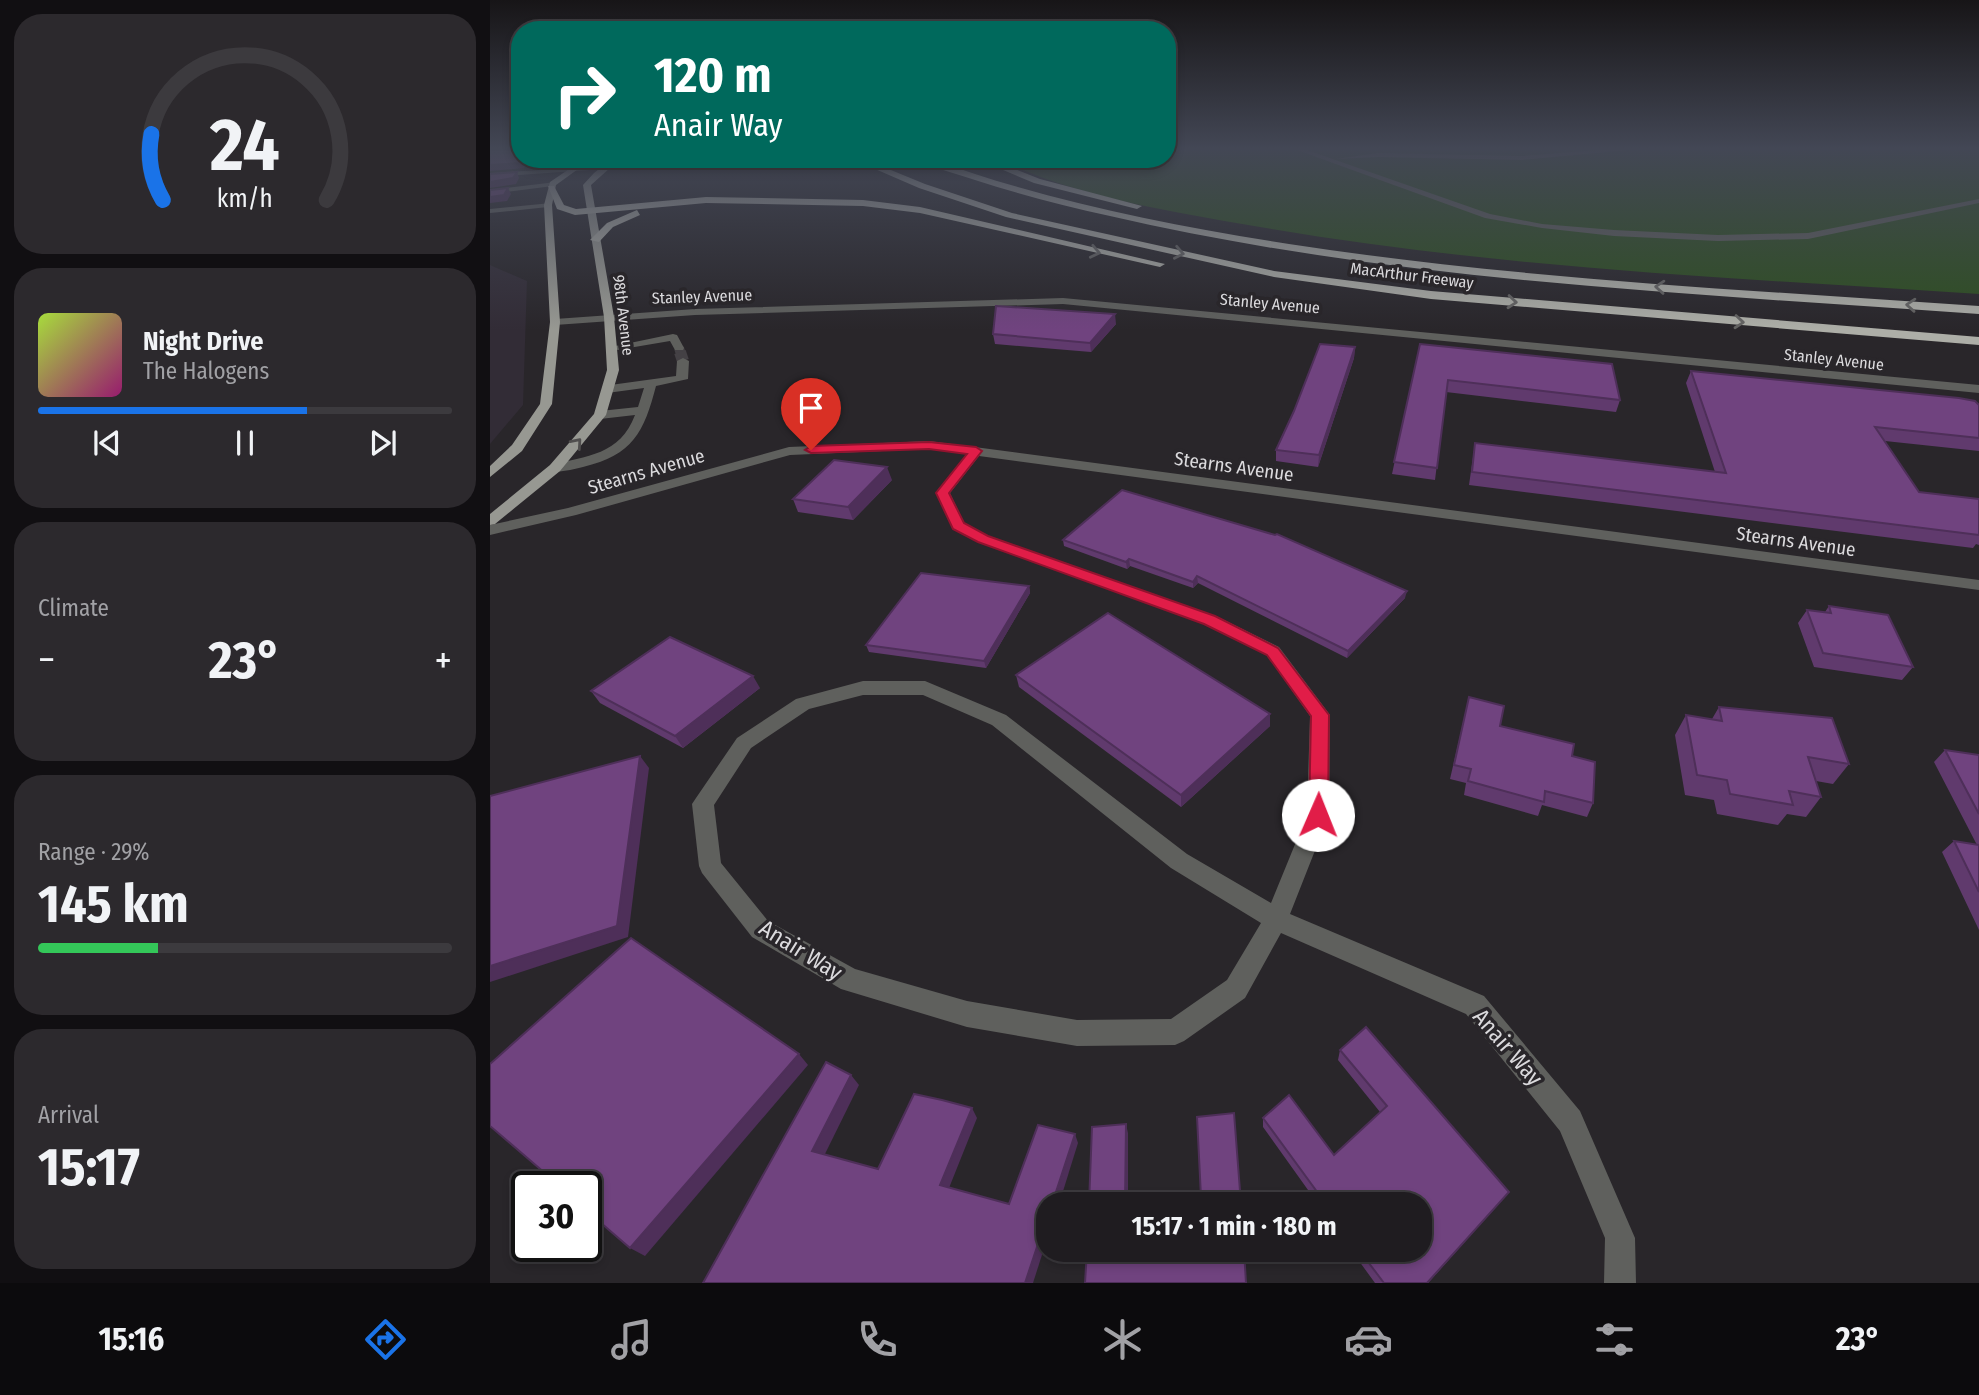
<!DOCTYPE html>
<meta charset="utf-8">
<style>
body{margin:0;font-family:"Fira Sans Condensed",sans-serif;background:#2c292d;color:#f1f3f6;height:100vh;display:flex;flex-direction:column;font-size:26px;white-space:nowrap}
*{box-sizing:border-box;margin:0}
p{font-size:23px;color:#a1a1a5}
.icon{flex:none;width:38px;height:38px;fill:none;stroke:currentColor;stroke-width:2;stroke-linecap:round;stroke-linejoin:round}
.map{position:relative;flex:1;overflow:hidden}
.details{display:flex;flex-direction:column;gap:14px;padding:14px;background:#110f12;width:490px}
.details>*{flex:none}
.top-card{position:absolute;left:21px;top:21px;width:665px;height:147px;border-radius:28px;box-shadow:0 4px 10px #0003,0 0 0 2px #3c3a3e;background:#00695c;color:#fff;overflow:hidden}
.speed{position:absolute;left:21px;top:1171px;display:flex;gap:14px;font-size:35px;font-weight:700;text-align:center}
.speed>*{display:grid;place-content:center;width:91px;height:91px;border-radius:50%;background:#1f1c20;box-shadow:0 4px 10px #0003,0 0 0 2px #3c3a3e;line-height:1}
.speed .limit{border:4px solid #111;border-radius:10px;background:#fff;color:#111}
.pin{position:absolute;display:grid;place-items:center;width:60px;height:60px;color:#fff;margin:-72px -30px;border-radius:50% 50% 50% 0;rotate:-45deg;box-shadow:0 0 7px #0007}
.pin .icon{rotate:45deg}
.me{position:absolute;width:77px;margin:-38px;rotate:1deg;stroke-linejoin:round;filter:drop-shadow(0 0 5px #0008)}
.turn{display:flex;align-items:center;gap:24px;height:147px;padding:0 28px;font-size:32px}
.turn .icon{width:91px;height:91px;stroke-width:2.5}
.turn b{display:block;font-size:49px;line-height:60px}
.big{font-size:52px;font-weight:700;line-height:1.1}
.details .card{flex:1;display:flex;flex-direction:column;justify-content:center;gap:10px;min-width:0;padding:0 24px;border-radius:28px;background:#2c292d}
.details .dial{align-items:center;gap:0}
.dial svg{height:182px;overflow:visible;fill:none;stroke:#3c3a3e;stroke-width:7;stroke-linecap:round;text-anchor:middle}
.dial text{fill:#f1f3f6;stroke:none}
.song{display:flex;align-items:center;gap:21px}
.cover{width:84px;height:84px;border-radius:10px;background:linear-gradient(135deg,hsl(80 70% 55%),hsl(320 70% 35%))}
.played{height:7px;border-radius:4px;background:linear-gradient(90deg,#1a73e8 65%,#3c3a3e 65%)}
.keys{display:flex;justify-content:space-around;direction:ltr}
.heat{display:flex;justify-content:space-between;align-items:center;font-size:38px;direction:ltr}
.charge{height:10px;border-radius:5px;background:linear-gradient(90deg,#34c759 29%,#3c3a3e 0)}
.trip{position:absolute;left:546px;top:1192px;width:396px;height:70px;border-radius:28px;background:#1f1c20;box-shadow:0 4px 10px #0003,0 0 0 2px #3c3a3e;font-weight:700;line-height:70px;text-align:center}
.tabs{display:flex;height:112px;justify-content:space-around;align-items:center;background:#0c0b0d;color:#a1a1a5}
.tabs .icon{width:49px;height:49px}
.tabs .on{color:#1a73e8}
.tabs b{font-size:32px;color:#f1f3f6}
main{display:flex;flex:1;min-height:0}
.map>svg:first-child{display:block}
.built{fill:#322c36}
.green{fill:#2e4f20}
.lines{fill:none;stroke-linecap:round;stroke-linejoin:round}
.minor-tunnel-far1{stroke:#444145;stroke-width:10;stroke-dasharray:10 5;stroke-linecap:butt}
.minor-tunnel{stroke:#444145;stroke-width:12;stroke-dasharray:12 6;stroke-linecap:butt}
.minor{fill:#5f605d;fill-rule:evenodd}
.major{fill:#979892;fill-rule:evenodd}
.highway{fill:#adaea7;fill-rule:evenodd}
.wall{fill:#603a6d}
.shaded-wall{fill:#4e2f59}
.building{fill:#70437f;stroke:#4e2f59;stroke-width:2}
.oneway{stroke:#646362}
.oneway2{stroke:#504e4e}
.route{fill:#e11d48;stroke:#92132f;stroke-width:2}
.labels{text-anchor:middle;stroke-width:7;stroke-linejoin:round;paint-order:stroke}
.far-street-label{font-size:16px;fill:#dbdadd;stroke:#29262a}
.street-label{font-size:19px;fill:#dbdadd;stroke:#29262a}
.near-street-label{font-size:23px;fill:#dbdadd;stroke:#29262a}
</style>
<main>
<section class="details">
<div class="card dial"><svg viewBox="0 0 100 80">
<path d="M14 69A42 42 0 1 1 86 69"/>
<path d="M14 69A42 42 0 0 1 9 40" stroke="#1a73e8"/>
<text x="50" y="56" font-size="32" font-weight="700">24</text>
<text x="50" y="72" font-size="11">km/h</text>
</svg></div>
<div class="card">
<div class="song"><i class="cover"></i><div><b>Night Drive</b><p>The Halogens</p></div></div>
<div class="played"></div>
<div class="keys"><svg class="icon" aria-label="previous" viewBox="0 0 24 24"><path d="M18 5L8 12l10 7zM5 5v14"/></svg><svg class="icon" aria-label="pause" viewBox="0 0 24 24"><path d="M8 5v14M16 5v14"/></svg><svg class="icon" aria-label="next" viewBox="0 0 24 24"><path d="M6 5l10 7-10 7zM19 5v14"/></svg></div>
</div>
<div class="card"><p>Climate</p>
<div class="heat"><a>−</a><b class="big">23°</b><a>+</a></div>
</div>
<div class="card"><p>Range · 29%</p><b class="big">145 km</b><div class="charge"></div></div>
<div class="card"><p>Arrival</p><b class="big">15:17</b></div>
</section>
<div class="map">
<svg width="1489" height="1283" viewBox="0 0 1489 1283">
<rect width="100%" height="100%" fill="#29262a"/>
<polygon class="built" points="0,265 37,281 33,405 0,444"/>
<path class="green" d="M677,150H1489V294C1247,278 1003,268 764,226C680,211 586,197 509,159H677Z"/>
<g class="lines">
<polyline class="minor-tunnel-far1" points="189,348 191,354"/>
<polyline class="minor-tunnel" points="190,352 193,361"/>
<g class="minor">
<polygon points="807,150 817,150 1000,214 1052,224 1124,230 1228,235 1318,233 1489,199 1489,203 1318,239 1228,241 1124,236 1052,228 995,218"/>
<polygon points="1108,150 1138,150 1032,160 888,157 846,159 888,153 1032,156"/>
<polygon points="116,166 114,169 0,177 0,173"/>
<polygon points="66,182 63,186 0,194 0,190"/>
<polygon points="61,203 58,207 0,213 0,209"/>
<polygon points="573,298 1489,385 1489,393 573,304 205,315 65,325 60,322 65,319 205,309"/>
<polygon points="183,334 187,335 194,348 193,350 185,350 180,341 121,351 116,348"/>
<path d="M193,358L199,361L198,379L166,386C154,432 143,455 93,467C83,469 71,473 60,471V465C97,456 130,455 145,415L110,419L104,415L110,411L148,407L154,388L117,393L113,392V386L186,376L187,361Z"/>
<path d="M439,441L1489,580V590L489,456L460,493L474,523L498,536L726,616L789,647L840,715L839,815L800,914L994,996L1090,1111L1145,1238L1146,1283H1114L1115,1238L1070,1131L976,1014L791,933L755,998L694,1041L685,1045L587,1046L477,1027L351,989L262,937L212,873L209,866L202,804L206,798L247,738L306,699L373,681H435L516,715L697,854L781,903L817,815L820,716L777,655L714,624L488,542L463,529L446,493L477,454L439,449L300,455L86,515L0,535V525L78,508L299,447ZM373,695H433L502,725L681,868L771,923L737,980L681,1019L587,1020L477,1001L365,969L278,921L231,863L224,805L261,748L319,709Z"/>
</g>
<g class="major">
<polygon points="94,159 102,159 66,185 62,205 70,322 62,404 32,451 0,477 0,466 22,445 50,404 60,322 54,205 60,182"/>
<polygon points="122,159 130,159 101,185 124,317 129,370 116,415 70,471 5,524 0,525 0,514 60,465 104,414 117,370 114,317 93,185 104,173"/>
</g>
<g class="highway">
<polygon points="362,159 374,159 435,184 522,213 784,271 941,291 1489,337 1489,345 941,299 784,277 516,217 429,188"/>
<path d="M429,159H441C557,201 677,225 799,244C1027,279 1259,290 1489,306V314C1199,293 905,282 620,216C574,206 529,194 485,180C467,174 445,169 429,159Z"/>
<polygon points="487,159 499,159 550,179 652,206 647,209 544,183"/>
<polygon points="58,186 64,186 74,205 86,209 216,197 373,200 430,207 675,264 670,267 430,213 373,206 216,203 85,215 67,209"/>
<polygon points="147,210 150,215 123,227 109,242 100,240 117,223"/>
</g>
</g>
<g class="wall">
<polygon points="626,324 601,352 505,344 503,334"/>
<polygon points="930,344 1130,400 1126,412 956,392 945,480 902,474"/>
<polygon points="865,347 864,358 828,467 786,461 786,450 804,411"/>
<polygon points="1201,371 1489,405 1489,451 1395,441 1429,492 1489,499 1489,545 1486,544 1483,548 979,485 985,443 1225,472 1196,383"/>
<polygon points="402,480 363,520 308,512 303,499"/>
<polygon points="573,540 915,598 857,658 708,583 703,588 640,566 637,569 574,546"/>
<polygon points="539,586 540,593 496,668 379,652 376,645"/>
<polygon points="1339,606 1423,667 1412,680 1324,667 1308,623 1317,610 1335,612"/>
<polygon points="526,675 780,726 691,807 529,687"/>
<polygon points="270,688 193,748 110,703 101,691"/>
<polygon points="979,697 1010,726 1082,756 1103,803 1097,817 1052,805 1048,816 974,795 976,783 960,779"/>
<polygon points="1229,707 1359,764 1343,784 1326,781 1331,797 1316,817 1297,814 1288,825 1227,814 1224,800 1195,795 1185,735 1196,715 1222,719"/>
<polygon points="1455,750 1489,755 1489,930 1452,852 1464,841 1487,845 1444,762"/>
<polygon points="850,1050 1019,1192 938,1283 885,1283 861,1250 929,1250 929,1204 828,1204 773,1127 773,1118 844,1155 890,1112 848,1060"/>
</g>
<g class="shaded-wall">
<polygon points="33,159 39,159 34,168 0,171 0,165"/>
<polygon points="27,172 29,178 26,184 0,188 0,182"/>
<polygon points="18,188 21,194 17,201 0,203 0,197"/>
<polygon points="625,314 626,324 601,352 600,343"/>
<polygon points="865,347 864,358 828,467 829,455"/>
<polygon points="397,467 402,480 363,520 358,507"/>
<polygon points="639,559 640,566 637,569 636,562"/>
<polygon points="707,576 708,583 703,588 703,582"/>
<polygon points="539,586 540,593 496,668 494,661"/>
<polygon points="917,591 915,598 857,658 858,651"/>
<polygon points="263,676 270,688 193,748 185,736"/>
<polygon points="780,714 780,726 691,807 691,795"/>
<polygon points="150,756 159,768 138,937 0,982 0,966"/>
<polygon points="309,1054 318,1065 155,1256 140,1248"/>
<polygon points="361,1075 369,1085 332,1160 322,1151"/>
<polygon points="482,1108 487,1118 457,1193 450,1185"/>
<polygon points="636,1124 638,1133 638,1204 635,1204"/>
<polygon points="585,1134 588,1143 569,1204 562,1204"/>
<polygon points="1019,1192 938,1283 937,1283"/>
<polygon points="558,1214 558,1236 543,1283 535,1283"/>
</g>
<g class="building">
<polygon points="0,150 30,150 30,159 33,159 31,163 0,165"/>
<polygon points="27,172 23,178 0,182 0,174"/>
<polygon points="18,188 14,195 0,197 0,190"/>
<polygon points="506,306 625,314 600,343 503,334"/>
<polygon points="830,344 865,347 829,455 786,450 804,411"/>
<polygon points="930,344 1122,364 1130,400 958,380 947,468 904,462"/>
<polygon points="1201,371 1469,398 1485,401 1489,405 1489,438 1385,427 1429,492 1489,499 1489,535 982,472 985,443 1236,473"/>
<polygon points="344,460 397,467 358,507 303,499"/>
<polygon points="632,490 785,535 787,534 917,591 858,651 707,576 703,582 639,559 636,562 573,540"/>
<polygon points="431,573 539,586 494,661 376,645"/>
<polygon points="1339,606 1398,615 1423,667 1333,653 1317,610 1341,613"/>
<polygon points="618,613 780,714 691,795 526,675"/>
<polygon points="180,637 263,676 185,736 101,691"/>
<polygon points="979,697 1014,706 1010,726 1084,744 1082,756 1105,762 1103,803 1055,791 1054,802 978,781 981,769 964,765"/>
<polygon points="1229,707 1342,718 1359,764 1318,757 1331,797 1299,791 1303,805 1240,794 1237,780 1207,775 1196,715 1232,721"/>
<polygon points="1455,750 1489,755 1489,814"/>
<polygon points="150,756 127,926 0,966 0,796"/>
<polygon points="1464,841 1489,845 1489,892"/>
<polygon points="141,938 309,1054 140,1248 96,1210 96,1186 70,1186 0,1126 0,1064"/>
<polygon points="876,1027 1019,1192 937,1283 894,1283 869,1250 929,1250 929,1204 836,1204 773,1118 799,1095 844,1155 897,1106 850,1050"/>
<polygon points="336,1062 361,1075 322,1151 388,1169 424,1094 452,1100 482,1108 450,1185 519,1204 548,1125 585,1134 562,1204 558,1204 558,1214 535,1283 213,1283"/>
<polygon points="744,1113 751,1204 637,1204 711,1197 707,1117"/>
<polygon points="636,1124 635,1204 599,1204 602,1127"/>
<polygon points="597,1250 754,1250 756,1283 595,1283"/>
</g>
<defs><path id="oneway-chevron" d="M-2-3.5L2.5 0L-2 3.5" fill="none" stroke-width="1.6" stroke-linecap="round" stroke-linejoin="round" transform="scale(1.75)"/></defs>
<g class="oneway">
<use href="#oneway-chevron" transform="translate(605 252) rotate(12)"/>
<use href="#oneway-chevron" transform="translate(689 253) rotate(11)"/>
<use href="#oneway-chevron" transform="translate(1170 287) rotate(-176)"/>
<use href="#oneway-chevron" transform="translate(1022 302) rotate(5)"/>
<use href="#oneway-chevron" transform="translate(1421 305) rotate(-176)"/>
<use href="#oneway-chevron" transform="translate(1249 322) rotate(5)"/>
</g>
<use class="oneway2" href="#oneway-chevron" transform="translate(87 443) rotate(-49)"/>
<linearGradient id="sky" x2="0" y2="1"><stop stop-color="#171517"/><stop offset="0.45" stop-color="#434755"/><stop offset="1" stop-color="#434755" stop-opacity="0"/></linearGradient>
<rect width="1489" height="330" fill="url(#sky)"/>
<polygon class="route" points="439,442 486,447 492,451 459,493 474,523 498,536 725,616 788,648 839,715 838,815 835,821 822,821 819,815 821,716 777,655 714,624 488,542 463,529 446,493 477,454 439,449 321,453 315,450 321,446"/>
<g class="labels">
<g class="far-street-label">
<text transform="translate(922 275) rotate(7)" y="6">MacArthur Freeway</text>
<text transform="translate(212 296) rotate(-2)" y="6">Stanley Avenue</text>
<text transform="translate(780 303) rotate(5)" y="6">Stanley Avenue</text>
<text transform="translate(134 315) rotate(83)" y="6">98th Avenue</text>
<text transform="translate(1344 359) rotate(6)" y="6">Stanley Avenue</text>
</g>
<g class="street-label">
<text transform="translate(744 466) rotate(8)" y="7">Stearns Avenue</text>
<text transform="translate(156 471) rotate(-16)" y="7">Stearns Avenue</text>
<text transform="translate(1306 541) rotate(8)" y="7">Stearns Avenue</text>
</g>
<g class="near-street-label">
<text transform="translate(311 950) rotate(32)" y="8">Anair Way</text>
<text transform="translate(1018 1047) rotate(49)" y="8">Anair Way</text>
</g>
</g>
</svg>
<div class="speed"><div class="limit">30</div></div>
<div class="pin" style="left:321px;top:450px;background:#d93025"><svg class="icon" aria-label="arrive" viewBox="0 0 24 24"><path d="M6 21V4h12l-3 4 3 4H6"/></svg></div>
<svg class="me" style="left:828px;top:815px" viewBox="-20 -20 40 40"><circle r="19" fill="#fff"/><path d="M0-13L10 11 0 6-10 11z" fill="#e11d48"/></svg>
<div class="trip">15:17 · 1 min · 180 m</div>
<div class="top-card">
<div class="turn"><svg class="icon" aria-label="right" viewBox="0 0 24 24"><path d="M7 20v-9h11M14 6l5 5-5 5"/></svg><div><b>120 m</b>Anair Way</div></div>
</div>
</div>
</main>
<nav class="tabs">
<b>15:16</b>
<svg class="icon on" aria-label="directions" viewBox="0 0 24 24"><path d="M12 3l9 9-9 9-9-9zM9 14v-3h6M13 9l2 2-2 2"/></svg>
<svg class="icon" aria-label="music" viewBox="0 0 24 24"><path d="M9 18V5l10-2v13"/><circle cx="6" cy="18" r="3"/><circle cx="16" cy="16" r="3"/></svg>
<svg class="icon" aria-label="phone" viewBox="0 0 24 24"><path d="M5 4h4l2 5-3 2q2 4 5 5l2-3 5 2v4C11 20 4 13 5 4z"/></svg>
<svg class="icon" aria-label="climate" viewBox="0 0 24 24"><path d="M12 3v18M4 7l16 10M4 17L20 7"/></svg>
<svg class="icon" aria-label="car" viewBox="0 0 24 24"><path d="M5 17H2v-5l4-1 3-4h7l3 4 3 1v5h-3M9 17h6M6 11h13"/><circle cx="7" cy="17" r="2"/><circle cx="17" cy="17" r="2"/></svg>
<svg class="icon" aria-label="filters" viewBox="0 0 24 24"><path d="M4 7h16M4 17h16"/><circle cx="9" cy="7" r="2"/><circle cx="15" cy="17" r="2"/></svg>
<b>23°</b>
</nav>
